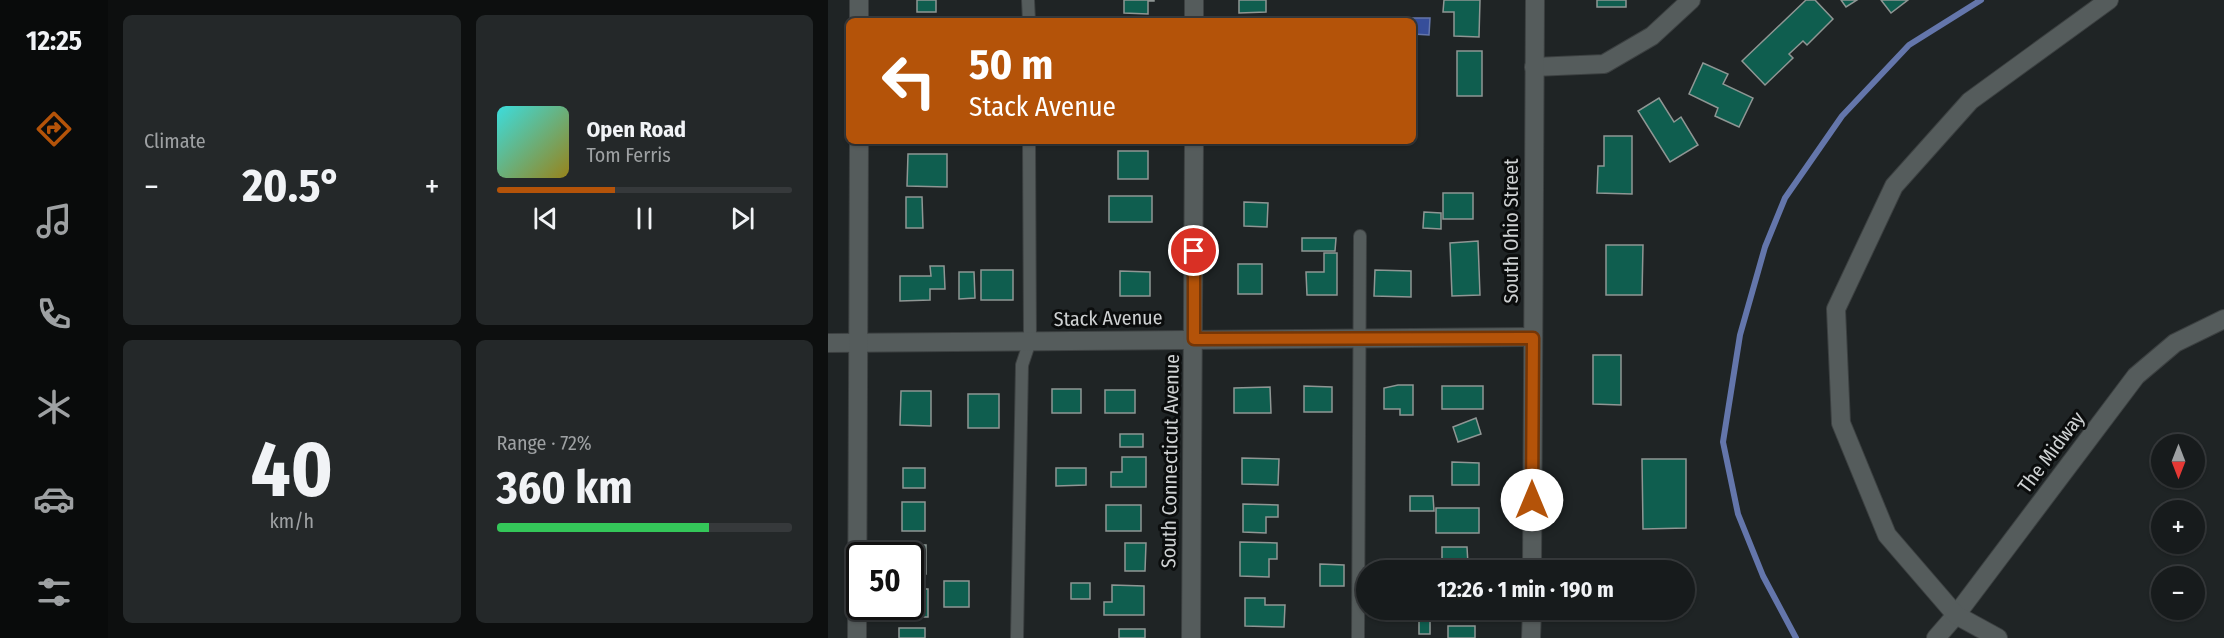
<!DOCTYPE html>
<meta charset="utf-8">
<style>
body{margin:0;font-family:"Fira Sans Condensed",sans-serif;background:#242829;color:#f1f3f6;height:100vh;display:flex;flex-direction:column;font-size:22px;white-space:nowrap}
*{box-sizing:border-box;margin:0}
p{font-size:20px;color:#9ea1a3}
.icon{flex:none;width:33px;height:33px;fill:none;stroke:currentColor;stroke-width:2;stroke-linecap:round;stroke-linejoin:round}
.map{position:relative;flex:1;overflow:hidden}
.side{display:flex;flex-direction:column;gap:15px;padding:15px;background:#0d0f0f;width:720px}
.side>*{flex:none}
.top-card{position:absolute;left:18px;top:18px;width:570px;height:126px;border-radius:9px;box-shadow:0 2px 4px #0004,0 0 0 2px #36393b;background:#b45309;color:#fff;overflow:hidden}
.needle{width:39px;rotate:180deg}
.controls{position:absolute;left:1323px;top:434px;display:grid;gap:12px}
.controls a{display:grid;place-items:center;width:54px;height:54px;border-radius:50%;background:#171b1c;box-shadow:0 2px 4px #0004,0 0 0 2px #36393b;font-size:30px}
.speed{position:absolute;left:18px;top:542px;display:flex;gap:12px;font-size:30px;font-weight:700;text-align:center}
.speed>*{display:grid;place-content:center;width:78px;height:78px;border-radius:50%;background:#171b1c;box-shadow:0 2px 4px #0004,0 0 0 2px #36393b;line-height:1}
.speed .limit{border:3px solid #111;border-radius:9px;background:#fff;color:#111}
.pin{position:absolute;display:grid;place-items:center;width:51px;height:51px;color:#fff;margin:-26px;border:3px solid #fff;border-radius:50%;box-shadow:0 2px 6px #0007}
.me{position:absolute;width:66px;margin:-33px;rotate:0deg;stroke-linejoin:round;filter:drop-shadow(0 0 4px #0008)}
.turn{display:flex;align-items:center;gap:21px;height:126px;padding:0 24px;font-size:27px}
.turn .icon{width:78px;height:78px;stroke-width:2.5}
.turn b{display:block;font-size:42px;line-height:51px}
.big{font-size:45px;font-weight:700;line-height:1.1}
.side .tile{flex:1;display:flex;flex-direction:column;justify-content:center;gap:9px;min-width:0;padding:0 21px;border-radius:9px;background:#242829}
.side .dial{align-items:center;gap:0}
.dial b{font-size:78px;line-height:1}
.song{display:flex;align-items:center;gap:18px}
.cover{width:72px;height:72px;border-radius:9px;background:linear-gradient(135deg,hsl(180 70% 55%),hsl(50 70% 35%))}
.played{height:6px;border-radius:3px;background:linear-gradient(90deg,#b45309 40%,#36393b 40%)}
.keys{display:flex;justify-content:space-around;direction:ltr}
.heat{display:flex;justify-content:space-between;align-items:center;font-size:33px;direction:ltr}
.charge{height:9px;border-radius:4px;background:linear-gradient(90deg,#34c759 72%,#36393b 0)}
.side .tiles{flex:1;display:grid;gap:15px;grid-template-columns:repeat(2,1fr)}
.trip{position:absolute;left:528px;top:560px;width:339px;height:60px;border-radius:30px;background:#171b1c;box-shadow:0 2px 4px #0004,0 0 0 2px #36393b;font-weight:700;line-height:60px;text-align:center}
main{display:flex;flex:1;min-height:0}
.tabs{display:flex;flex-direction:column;width:108px;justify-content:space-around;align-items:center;background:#090b0b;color:#9ea1a3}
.tabs .icon{width:42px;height:42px}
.tabs .active{color:#b45309}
.tabs b{font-size:27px;color:#f1f3f6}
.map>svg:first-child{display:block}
.water{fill:#364e9a;stroke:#6476ab;stroke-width:1.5}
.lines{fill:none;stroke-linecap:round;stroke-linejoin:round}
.stream{stroke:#6476ab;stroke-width:6}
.building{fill:#0f5e4f;stroke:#8f9694;stroke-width:1.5}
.lane-casing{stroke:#3c4041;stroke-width:14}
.street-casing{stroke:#3c4041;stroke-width:20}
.secondary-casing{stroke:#3c4041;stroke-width:20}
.lane{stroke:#555c5c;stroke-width:12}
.street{stroke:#555c5c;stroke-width:18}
.secondary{stroke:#555c5c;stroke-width:18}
.route-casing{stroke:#753606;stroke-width:15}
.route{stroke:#b45309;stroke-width:10}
.labels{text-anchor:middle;stroke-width:6;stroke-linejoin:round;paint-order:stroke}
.street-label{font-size:20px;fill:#cfd2d3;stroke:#0b0d0d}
</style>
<main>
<nav class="tabs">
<b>12:25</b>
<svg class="icon active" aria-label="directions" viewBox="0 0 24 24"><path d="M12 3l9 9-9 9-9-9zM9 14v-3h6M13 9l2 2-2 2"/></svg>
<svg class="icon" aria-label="music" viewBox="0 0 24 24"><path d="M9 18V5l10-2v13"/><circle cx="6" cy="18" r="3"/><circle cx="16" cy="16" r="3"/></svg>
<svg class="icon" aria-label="phone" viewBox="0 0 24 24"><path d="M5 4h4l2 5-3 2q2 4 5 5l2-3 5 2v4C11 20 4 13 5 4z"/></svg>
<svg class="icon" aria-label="climate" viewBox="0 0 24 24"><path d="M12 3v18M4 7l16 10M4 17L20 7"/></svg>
<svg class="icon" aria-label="car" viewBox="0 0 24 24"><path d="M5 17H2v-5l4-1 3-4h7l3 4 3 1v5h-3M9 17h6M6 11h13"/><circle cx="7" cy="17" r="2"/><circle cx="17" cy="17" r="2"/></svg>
<svg class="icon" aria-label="filters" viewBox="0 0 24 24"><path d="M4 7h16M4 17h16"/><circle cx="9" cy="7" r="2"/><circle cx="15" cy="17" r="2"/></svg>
</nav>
<section class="side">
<div class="tiles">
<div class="tile"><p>Climate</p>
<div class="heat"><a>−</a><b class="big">20.5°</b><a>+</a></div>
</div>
<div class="tile">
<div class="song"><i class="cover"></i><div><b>Open Road</b><p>Tom Ferris</p></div></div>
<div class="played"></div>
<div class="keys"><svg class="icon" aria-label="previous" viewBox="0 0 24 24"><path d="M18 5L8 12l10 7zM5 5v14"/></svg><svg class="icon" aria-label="pause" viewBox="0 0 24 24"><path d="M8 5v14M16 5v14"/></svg><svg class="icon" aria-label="next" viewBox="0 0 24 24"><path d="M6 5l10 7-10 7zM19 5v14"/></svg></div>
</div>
<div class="tile dial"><b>40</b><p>km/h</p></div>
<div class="tile"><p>Range · 72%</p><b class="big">360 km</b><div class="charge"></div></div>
</div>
</section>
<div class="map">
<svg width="1396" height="638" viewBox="0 0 1396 638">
<rect width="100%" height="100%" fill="#1f2425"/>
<polygon class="water" points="565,18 602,18 601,35 585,34 585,21 565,21"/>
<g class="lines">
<polyline class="stream" points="968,638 935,576 910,514 895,442 912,335 937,247 957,198 1014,116 1081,45 1153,0"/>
</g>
<g class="building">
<rect x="89" y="0" width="19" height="12"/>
<polygon points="296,0 326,0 326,1 320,1 320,14 296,13"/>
<polygon points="411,0 438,0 438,12 411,13"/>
<polygon points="616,0 652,0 651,37 626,36 626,12 615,12"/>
<rect x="769" y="0" width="29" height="7"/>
<polygon points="978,0 987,0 1005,19 979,45 975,41 961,54 965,58 937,85 914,61"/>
<polygon points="1013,0 1029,0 1018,7"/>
<polygon points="1053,0 1080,0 1063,13"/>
<rect x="629" y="51" width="25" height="45"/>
<polygon points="875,63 900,74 895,84 925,98 911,127 887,116 890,108 861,94"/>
<polygon points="831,98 846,122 853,117 870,145 842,162 810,111"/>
<polygon points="776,136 804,136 804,194 769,193 770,166 776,166"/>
<rect x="77" y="141" width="26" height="2"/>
<polygon points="282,141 320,141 320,142 282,143"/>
<rect x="411" y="141" width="29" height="3"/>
<rect x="290" y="151" width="30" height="28"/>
<polygon points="80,154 119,154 119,187 79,186"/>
<rect x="615" y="193" width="30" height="26"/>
<rect x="281" y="196" width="43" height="26"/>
<polygon points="78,197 94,197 95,228 78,228"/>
<polygon points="416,202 440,203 439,227 416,226"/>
<polygon points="596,212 613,213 613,229 595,228"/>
<polygon points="474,238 508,238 507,251 474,251"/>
<polygon points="650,241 652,295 624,296 622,243"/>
<polygon points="778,245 815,245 814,295 778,295"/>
<polygon points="496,253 509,253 509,295 479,295 478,272 496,272"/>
<rect x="410" y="264" width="24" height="30"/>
<polygon points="102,266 116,266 117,289 102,289 102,300 72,301 72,276 103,276"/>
<rect x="153" y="270" width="32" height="30"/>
<polygon points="547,270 583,271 583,297 546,296"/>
<polygon points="292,271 322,272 322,296 292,296"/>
<polygon points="131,272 146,272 147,298 131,299"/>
<polygon points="765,355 793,355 793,405 765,404"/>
<polygon points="570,385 585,385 585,415 572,415 572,409 556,409 556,388"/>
<polygon points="476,386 504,387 504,412 476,412"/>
<rect x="614" y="386" width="41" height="23"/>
<polygon points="442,387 443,413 406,413 406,388"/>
<rect x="224" y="389" width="29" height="24"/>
<rect x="277" y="390" width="30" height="23"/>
<polygon points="73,391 103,391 103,426 72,425"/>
<rect x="140" y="394" width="31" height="34"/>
<polygon points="648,418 653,434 630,442 625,427"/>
<rect x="292" y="434" width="23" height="13"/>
<polygon points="294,457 318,457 318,487 283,487 283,472 294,472"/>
<polygon points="414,458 451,459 450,485 414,484"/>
<polygon points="814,459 858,459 858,528 815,529"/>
<polygon points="624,462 651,463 651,485 624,485"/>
<rect x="75" y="468" width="22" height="20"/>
<polygon points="228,468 258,468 258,485 228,486"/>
<polygon points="582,496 605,496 606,511 582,511"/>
<rect x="74" y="502" width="23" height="29"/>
<polygon points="415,504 450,505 450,517 438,517 438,533 415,532"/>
<rect x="278" y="505" width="35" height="26"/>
<rect x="608" y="508" width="43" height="25"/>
<polygon points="412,542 449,543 449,559 441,559 441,577 412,576"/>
<polygon points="297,543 318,543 317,571 297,571"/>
<polygon points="72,545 98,545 98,574 82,574 82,555 72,555"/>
<polygon points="614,547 639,547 640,564 614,564"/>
<polygon points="492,564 516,565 516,586 492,586"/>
<rect x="116" y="581" width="25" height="26"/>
<rect x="243" y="583" width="19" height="16"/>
<polygon points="284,585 316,586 316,615 276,615 276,602 284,602"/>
<polygon points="82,589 100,589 100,617 74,617 74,606 82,606"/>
<polygon points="417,598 437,598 437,605 457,605 456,627 417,626"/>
<rect x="598" y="609" width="46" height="4"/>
<rect x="591" y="619" width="11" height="15"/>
<rect x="620" y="626" width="27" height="12"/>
<rect x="71" y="628" width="26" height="10"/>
<rect x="291" y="629" width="26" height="9"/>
</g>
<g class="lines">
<g class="lane-casing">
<g id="lane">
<polyline points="200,0 201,21"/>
<polyline points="189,638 194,365 202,341 201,141"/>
<polyline points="530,638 532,236"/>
</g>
</g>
<g class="street-casing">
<g id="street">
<polyline points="31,21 31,0"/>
<polyline points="366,21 366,0"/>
<polyline points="706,67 776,64 824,36 863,0"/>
<polyline points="0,343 705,337"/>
<polyline points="29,638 31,141"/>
<polyline points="363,638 366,141"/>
<polyline points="1108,638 1128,615 1308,376 1347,343 1396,319"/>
<polyline points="1170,638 1128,615 1059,535 1013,423 1008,309 1066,186 1142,101 1281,0"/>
</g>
</g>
<g class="secondary-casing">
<g id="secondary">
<polyline points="704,570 707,0"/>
<polyline points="703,638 704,609"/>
</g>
</g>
<use href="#lane" class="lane"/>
<use href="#street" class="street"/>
<use href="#secondary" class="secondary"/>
</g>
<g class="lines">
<g class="route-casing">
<polyline id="route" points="366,251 366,339 705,338 704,500"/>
</g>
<use href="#route" class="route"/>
</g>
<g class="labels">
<g class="street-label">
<text transform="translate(683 231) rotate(-90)" y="7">South Ohio Street</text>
<text transform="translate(280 318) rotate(-1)" y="7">Stack Avenue</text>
<text transform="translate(1223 452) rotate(-53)" y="7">The Midway</text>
<text transform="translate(342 461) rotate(-89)" y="7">South Connecticut Avenue</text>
</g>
</g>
</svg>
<div class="controls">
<a><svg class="needle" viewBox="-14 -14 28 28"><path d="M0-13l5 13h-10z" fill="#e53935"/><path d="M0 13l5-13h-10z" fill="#9ea1a3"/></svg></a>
<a>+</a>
<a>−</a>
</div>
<div class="speed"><div class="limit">50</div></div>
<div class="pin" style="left:366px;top:251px;background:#d93025"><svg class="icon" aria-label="arrive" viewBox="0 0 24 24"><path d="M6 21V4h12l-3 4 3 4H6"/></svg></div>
<svg class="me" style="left:704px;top:500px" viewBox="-20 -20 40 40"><circle r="19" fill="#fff"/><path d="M0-13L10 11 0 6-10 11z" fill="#b45309"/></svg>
<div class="trip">12:26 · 1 min · 190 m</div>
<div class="top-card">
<div class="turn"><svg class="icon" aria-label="left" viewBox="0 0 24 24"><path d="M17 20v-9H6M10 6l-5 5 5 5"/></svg><div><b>50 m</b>Stack Avenue</div></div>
</div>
</div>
</main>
